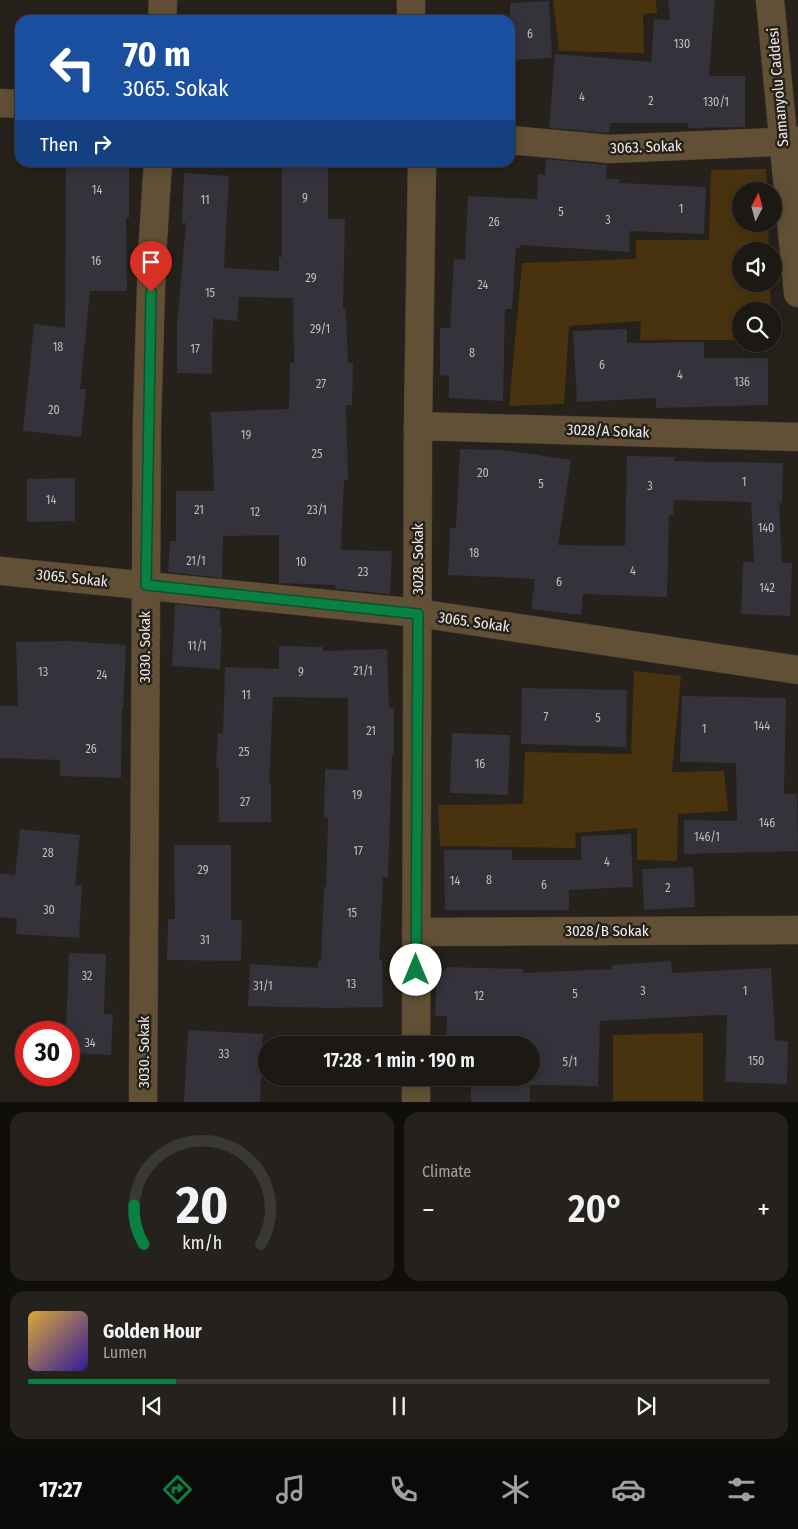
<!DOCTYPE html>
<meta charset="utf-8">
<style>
body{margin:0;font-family:"Fira Sans Condensed",sans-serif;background:#25221d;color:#f1f3f6;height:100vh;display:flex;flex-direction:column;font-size:19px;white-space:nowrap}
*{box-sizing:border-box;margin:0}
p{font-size:16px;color:#a0a0a0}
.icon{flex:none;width:28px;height:28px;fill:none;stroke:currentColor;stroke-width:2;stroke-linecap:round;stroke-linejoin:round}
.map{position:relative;height:1102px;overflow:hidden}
.side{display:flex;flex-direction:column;gap:10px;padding:10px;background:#0f0e0b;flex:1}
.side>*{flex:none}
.top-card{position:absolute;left:15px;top:15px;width:500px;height:152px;border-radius:15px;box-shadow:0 2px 12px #0003,0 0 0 1px #3a3834;background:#1a4fa0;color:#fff;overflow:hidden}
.needle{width:32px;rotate:6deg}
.fabs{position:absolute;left:732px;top:182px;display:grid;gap:10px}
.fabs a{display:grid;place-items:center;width:50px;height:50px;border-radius:50%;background:#1c1914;box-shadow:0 2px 12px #0003,0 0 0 1px #3a3834;font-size:25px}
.speed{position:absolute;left:15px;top:1021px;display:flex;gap:10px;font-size:25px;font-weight:700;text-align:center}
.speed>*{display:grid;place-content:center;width:65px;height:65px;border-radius:50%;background:#1c1914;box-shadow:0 2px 12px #0003,0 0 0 1px #3a3834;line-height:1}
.speed .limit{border:8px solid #d22;background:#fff;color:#111}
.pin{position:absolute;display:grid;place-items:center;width:42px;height:42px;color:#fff;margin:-51px -21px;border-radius:50% 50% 50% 0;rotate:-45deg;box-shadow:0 0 5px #0007}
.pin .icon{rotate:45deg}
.me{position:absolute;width:55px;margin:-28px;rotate:0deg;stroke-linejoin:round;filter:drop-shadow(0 0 4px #0008)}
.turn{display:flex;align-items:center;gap:18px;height:105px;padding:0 25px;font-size:22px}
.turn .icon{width:65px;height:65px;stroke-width:2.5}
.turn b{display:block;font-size:35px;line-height:42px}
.then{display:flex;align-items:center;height:48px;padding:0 25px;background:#0003;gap:10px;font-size:19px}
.big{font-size:38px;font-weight:600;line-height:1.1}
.side .tile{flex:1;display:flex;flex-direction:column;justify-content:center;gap:8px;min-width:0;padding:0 18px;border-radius:15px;background:#25221d}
.side .dial{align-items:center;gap:0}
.dial svg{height:130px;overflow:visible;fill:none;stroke:#3a3834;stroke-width:7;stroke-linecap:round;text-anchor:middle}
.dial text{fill:#f1f3f6;stroke:none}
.song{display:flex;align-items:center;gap:15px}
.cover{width:60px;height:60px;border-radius:8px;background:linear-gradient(135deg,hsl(40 70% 55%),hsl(250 70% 35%))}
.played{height:5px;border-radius:2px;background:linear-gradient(90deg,#0b8043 20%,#3a3834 20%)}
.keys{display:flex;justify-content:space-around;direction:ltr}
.heat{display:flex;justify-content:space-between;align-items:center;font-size:28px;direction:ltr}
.side .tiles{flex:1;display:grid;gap:10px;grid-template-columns:1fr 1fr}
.tile:last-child{grid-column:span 2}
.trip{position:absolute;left:258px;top:1036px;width:282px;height:50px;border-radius:25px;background:#1c1914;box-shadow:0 2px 12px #0003,0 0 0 1px #3a3834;font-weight:600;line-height:50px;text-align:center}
.menu{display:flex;height:80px;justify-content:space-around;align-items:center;background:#0b0a08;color:#a0a0a0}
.menu .icon{width:35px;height:35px}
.menu .active{color:#0b8043}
.menu b{font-size:22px;color:#f1f3f6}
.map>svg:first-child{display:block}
.green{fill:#48330e}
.building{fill:#34323b}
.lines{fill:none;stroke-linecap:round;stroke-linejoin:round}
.minor-casing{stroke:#423e37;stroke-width:29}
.tertiary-casing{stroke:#423e37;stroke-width:29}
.minor{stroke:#615036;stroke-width:28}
.tertiary{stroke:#615036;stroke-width:28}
.route-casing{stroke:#07532c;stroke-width:12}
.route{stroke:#0b8043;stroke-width:9}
.labels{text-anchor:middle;stroke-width:5;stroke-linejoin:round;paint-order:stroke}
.number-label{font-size:12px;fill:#c2bebd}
.street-label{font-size:15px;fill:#f1ede8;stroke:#26211a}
</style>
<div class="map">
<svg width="798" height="1102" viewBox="0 0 798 1102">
<rect width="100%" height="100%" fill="#26211a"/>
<g class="green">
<polygon points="553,0 656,0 657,13 643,14 644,53 559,51"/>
<polygon points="766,169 767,191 741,191 741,224 768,224 769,251 741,251 741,284 770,284 771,311 741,311 741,340 640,340 641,321 569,326 564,404 509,406 522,263 636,259 636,240 709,240 711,170"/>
<polygon points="634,671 681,676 672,772 724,771 728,811 678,814 677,861 637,860 637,828 575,833 576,848 440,846 438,805 523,804 525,752 631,754"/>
<polygon points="703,1033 703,1101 613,1101 613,1035"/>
</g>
<g class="building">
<polygon points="668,0 715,0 709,76 745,76 745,127 688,128 688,123 611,123 609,133 549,128 555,54 651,62 654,19 670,20"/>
<polygon points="549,1 552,58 510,60 510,3"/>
<polygon points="546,159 607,165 606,179 620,179 619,183 706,187 704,234 630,231 629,252 520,245 519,248 516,248 512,309 505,309 503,401 449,398 449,376 440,375 440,328 450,328 454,259 465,260 468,196 537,199 538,174 545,175"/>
<polygon points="66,162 129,162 129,218 126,218 127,291 90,291 80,389 86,389 81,437 23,431 34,324 65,328"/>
<polygon points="282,162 328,162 328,219 345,219 343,309 346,309 348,363 353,363 352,405 346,405 348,480 344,480 341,550 392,551 390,594 335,589 335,585 279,583 279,535 223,536 222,578 168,572 170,541 176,541 176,491 214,491 211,412 289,409 290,363 294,363 293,298 239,297 237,321 213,319 212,374 177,373 177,324 186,223 182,223 184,173 229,176 224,268 279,271 279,257 282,257"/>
<polygon points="627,329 627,343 704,342 704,358 768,358 768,405 656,408 656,398 577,402 573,331"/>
<polygon points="460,449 502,450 571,460 558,545 625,546 627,456 675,457 674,461 783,463 782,503 779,503 782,563 792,563 790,616 741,614 743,562 754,562 751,502 674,500 673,515 669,515 667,597 583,594 581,615 531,609 535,579 448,575 450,528 456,528"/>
<polygon points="75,478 75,521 27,522 27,479"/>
<polygon points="175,604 220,609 220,626 222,626 220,669 172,666"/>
<polygon points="69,641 126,645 123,708 122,708 121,778 60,776 60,760 0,758 0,706 18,706 16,642"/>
<polygon points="279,646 323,647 323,651 387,649 389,708 394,708 394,755 392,755 388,877 383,877 379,960 382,960 383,1007 331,1008 248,1006 250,964 318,968 318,961 321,961 324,887 326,887 328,818 324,818 325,769 348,770 348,698 273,697 269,783 271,783 271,822 219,822 219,768 216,768 218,733 223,734 225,667 279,669"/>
<polygon points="522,688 627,690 626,747 521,744"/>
<polygon points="682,696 786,698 784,794 797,794 798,851 684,854 684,820 737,821 736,763 680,762"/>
<polygon points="452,733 510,735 508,795 450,793"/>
<polygon points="20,829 80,835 75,885 82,885 79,938 16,934 17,919 0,917 0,873 15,875"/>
<polygon points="631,834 633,887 569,890 569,910 445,910 444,850 512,850 512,860 581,860 581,836"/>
<polygon points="174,845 231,845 231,920 242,920 241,961 167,960 168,919 175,919"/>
<polygon points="693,867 695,907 644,910 642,869"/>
<polygon points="69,953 106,954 104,1014 113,1014 111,1055 69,1053 69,1032 66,1032"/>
<polygon points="671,961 672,973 771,968 775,1040 788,1041 787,1084 725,1082 727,1015 719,1015 600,1021 598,1086 530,1085 530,1102 471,1102 471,1078 531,1078 531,1045 446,1045 447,1016 435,1016 437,977 448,967 523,969 523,973 612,969 611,965"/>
<polygon points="188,1030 263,1034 260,1102 184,1102"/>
</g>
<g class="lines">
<g class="minor-casing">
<g id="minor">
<polyline points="162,20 163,0"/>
<polyline points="411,20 411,0"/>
<polyline points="0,103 20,104"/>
<polyline points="510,140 609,149 798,141"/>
<polyline points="418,426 798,437"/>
<polyline points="0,571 418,613 798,670"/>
<polyline points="416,932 798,930"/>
<polyline points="416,1045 418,426 422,162"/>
<polyline points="416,1078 416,1102"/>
<polyline points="143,1102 147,422 152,255 158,162"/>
</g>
</g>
<g class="tertiary-casing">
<polyline id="tertiary" points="770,0 798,293"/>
</g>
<use href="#minor" class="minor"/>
<use href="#tertiary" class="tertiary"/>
</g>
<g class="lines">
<g class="route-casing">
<polyline id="route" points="151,292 146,585 418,614 416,970"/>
</g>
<use href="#route" class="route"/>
</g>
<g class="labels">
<g class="number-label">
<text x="530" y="38">6</text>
<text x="682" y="48">130</text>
<text x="582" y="101">4</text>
<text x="651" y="105">2</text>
<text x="716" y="106">130/1</text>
<text x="97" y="194">14</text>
<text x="305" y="202">9</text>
<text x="205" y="204">11</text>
<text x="681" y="213">1</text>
<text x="561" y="216">5</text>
<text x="608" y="224">3</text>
<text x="494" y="226">26</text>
<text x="96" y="265">16</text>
<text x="311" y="282">29</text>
<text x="483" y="289">24</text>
<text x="210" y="297">15</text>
<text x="320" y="333">29/1</text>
<text x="58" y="351">18</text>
<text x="195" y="353">17</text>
<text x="472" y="357">8</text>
<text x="602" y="369">6</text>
<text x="680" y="379">4</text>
<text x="742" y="386">136</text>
<text x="321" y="388">27</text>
<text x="54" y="414">20</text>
<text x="246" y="439">19</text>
<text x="317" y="458">25</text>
<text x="483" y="477">20</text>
<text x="744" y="486">1</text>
<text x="541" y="488">5</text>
<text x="650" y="490">3</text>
<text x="51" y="504">14</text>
<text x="199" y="514">21</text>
<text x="317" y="514">23/1</text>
<text x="255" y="516">12</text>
<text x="766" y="532">140</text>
<text x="474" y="557">18</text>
<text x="196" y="565">21/1</text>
<text x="301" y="566">10</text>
<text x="633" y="575">4</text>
<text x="363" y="576">23</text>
<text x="559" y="586">6</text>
<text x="767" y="592">142</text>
<text x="197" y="650">11/1</text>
<text x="363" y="675">21/1</text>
<text x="43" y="676">13</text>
<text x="301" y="676">9</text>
<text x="102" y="679">24</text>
<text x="246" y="699">11</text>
<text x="546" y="721">7</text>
<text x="598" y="722">5</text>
<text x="762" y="730">144</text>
<text x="704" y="733">1</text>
<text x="371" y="735">21</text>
<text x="91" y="753">26</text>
<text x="244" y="756">25</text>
<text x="480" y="768">16</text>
<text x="357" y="799">19</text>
<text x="245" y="806">27</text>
<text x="767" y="827">146</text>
<text x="707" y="841">146/1</text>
<text x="358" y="855">17</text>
<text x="48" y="857">28</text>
<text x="607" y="866">4</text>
<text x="203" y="874">29</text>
<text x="489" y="884">8</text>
<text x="455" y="885">14</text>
<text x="544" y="889">6</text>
<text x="668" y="892">2</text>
<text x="49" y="914">30</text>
<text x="352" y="917">15</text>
<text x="205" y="944">31</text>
<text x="87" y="980">32</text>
<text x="351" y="988">13</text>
<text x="263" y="990">31/1</text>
<text x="643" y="995">3</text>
<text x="745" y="995">1</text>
<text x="575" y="998">5</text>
<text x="479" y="1000">12</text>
<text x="90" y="1047">34</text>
<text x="224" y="1058">33</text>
<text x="756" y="1065">150</text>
<text x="570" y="1066">5/1</text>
</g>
<g class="street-label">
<text transform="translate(778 87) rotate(-95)" y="5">Samanyolu Caddesi</text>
<text transform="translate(646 147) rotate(-2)" y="5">3063. Sokak</text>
<text transform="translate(608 431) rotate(2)" y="5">3028/A Sokak</text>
<text transform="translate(418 559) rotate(-90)" y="5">3028. Sokak</text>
<text transform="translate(72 578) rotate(6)" y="5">3065. Sokak</text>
<text transform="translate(474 622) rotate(8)" y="5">3065. Sokak</text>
<text transform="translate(145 647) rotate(-90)" y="5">3030. Sokak</text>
<text x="607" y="936">3028/B Sokak</text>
<text transform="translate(144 1052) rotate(-90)" y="5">3030. Sokak</text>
</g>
</g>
</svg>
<div class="fabs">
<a><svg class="needle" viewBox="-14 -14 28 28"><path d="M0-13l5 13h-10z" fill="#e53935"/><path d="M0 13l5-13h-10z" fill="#a0a0a0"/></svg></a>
<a><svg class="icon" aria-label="sound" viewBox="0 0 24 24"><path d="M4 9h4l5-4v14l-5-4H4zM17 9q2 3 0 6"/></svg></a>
<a><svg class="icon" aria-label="search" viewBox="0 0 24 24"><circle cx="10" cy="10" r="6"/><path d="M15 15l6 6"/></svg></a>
</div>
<div class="speed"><div class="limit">30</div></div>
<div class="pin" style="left:151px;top:292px;background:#d93025"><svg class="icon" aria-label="arrive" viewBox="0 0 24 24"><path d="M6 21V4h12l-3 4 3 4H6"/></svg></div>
<svg class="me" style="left:416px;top:970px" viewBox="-20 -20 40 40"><circle r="19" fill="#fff"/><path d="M0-13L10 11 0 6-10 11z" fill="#0b8043"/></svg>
<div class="trip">17:28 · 1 min · 190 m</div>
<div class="top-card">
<div class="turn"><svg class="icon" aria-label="left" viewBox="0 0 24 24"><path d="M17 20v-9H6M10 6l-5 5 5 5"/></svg><div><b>70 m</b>3065. Sokak</div></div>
<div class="then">Then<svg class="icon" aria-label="right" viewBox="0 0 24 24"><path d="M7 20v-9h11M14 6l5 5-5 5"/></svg></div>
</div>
</div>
<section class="side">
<div class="tiles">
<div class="tile dial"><svg viewBox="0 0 100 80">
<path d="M14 69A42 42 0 1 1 86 69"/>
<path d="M14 69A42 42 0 0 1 8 45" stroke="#0b8043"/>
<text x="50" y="56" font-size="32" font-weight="700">20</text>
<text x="50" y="72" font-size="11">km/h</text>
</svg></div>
<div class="tile"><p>Climate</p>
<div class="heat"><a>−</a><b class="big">20°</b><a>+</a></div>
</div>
<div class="tile">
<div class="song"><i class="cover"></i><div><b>Golden Hour</b><p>Lumen</p></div></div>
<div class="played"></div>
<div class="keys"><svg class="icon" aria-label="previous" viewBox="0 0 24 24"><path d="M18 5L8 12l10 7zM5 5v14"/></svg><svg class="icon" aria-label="pause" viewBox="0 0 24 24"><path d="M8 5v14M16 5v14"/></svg><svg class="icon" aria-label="next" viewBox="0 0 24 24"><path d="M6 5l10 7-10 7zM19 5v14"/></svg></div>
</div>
</div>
</section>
<nav class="menu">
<b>17:27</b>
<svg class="icon active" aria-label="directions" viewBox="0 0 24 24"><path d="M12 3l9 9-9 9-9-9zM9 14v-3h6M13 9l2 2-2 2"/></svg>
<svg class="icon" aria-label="music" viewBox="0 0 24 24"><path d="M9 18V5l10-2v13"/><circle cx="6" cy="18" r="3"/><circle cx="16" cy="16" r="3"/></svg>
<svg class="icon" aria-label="phone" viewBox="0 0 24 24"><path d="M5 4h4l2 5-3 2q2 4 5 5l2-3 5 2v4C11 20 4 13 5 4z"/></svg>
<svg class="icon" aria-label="climate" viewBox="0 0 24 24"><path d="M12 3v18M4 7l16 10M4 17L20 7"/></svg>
<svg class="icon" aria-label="car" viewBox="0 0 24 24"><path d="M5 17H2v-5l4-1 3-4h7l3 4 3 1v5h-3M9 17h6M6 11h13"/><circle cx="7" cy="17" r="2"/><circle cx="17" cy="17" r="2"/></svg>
<svg class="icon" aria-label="filters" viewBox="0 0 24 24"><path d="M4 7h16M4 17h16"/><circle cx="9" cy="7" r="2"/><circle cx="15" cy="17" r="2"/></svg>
</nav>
